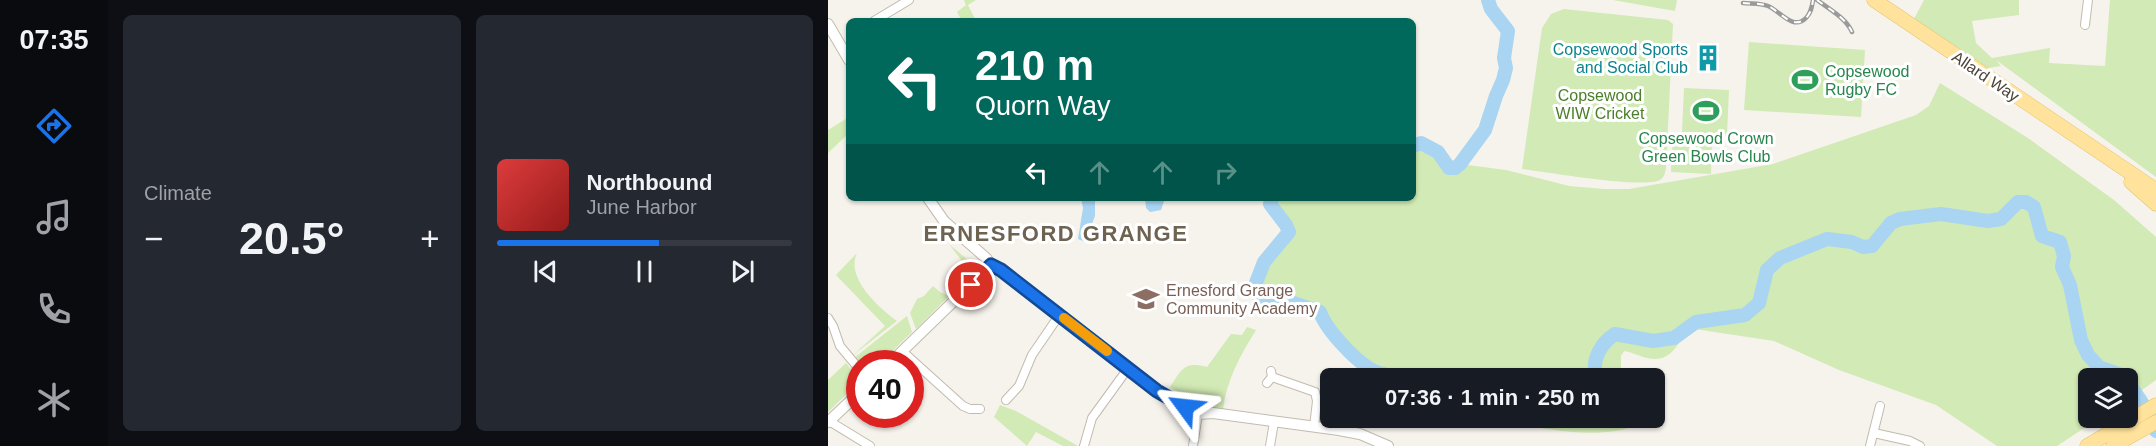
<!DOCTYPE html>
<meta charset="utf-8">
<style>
body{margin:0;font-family:Helvetica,sans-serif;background:#242831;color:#f1f3f6;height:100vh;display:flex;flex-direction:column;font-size:22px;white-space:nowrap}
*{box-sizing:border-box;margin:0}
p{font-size:20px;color:#9ea1a6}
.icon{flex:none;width:33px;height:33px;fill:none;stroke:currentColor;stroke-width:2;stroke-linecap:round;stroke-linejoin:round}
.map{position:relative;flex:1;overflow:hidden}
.side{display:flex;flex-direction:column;gap:15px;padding:15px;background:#0d0f14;width:720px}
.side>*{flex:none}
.top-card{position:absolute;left:18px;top:18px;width:570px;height:183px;border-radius:9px;box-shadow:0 2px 4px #0004;background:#00695c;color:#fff;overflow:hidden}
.buttons{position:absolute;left:1250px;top:368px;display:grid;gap:12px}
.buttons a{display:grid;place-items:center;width:60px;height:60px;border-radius:9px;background:#171b24;box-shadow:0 2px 4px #0004;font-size:30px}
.speed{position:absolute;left:18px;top:350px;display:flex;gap:12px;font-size:30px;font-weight:700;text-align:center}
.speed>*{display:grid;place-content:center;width:78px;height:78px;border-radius:50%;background:#171b24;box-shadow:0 2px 4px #0004;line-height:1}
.speed .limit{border:9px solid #d22;background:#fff;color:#111}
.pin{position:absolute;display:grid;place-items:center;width:51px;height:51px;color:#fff;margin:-26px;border:3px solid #fff;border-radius:50%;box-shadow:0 2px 6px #0007}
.me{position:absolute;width:66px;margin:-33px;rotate:300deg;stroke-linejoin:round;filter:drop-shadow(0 0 4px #0008)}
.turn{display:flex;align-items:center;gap:21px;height:126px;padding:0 30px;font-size:27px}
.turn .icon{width:78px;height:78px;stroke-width:2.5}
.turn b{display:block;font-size:42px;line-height:51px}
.lanes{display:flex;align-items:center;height:57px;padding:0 30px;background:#0003;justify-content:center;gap:30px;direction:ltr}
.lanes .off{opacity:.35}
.big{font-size:45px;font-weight:600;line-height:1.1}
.side .tile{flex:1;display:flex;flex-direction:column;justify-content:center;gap:9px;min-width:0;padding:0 21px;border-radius:9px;background:#242831}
.song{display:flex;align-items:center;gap:18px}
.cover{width:72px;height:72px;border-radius:9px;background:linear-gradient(135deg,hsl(0 70% 55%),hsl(0 70% 35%))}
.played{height:6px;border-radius:3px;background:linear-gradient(90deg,#1a73e8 55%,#363941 55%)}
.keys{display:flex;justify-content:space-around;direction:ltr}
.heat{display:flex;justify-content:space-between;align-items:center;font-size:33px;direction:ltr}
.side .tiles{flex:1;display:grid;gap:15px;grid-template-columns:repeat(2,1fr)}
.trip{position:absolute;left:492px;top:368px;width:345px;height:60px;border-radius:9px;background:#171b24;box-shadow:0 2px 4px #0004;font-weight:600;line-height:60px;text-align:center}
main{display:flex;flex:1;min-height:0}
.tabs{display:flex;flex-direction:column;width:108px;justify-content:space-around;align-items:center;background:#090b0e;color:#9ea1a6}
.tabs .icon{width:42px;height:42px}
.tabs .current{color:#1a73e8}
.tabs b{font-size:27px;color:#f1f3f6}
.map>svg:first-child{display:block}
.green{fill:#d2eab5}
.water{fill:#a9d4f2}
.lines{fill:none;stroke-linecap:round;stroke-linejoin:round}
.river{stroke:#a9d4f2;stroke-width:14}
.minor-casing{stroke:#c2bbae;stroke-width:10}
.tertiary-casing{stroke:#c2bbae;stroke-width:12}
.primary-casing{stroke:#e6c16a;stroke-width:15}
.minor{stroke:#fff;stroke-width:8}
.tertiary{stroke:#fff;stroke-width:10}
.primary{stroke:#ffe39c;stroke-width:14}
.rail-casing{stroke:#9a9a9a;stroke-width:4.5}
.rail{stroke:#fff;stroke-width:2;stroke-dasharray:7;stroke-linecap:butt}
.route-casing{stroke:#114b97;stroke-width:15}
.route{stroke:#1a73e8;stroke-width:10}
.slow{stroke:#f59e0b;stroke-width:10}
.labels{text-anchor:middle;stroke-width:6;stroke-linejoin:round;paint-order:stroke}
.culture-label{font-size:16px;fill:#0d838f;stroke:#fff;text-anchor:end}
.leisure-label{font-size:16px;fill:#27864d;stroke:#fff;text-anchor:start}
.street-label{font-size:16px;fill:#4b4439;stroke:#fff}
.park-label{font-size:16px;fill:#4a7f2a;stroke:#fff}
.education-label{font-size:16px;fill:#785e54;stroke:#fff;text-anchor:start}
.district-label{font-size:22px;font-weight:bold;letter-spacing:1.5px;fill:#6e6250;stroke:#fff}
</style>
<main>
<nav class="tabs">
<b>07:35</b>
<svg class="icon current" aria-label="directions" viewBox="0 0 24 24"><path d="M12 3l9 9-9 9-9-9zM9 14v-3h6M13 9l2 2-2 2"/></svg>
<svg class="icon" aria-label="music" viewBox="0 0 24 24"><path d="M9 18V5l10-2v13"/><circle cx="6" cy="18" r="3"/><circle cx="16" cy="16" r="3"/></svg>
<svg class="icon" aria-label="phone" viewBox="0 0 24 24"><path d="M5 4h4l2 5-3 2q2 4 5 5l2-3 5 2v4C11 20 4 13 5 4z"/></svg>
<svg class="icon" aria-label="climate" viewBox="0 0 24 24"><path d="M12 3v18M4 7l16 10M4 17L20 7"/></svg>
</nav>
<section class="side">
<div class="tiles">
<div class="tile"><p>Climate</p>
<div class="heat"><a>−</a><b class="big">20.5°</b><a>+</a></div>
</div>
<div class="tile">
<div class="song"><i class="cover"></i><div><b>Northbound</b><p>June Harbor</p></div></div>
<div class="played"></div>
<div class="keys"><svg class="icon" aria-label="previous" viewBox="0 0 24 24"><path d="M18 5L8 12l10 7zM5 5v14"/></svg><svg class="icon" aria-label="pause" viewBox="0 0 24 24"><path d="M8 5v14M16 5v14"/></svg><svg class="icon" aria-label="next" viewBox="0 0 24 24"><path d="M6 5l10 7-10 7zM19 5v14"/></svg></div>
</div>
</div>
</section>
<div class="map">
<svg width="1328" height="446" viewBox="0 0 1328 446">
<rect width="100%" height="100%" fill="#f6f3ec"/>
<g class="green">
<polygon points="136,0 148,0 140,5 148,21 134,21 129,12 138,5"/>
<polygon points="785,0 849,0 847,11"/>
<polygon points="1096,0 1191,0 1191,15 1144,21 1148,43 1164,58 1222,48 1221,63 1277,66 1282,0 1328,0 1328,177 1168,60 1173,66 1154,69 1086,19"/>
<path d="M736,9L840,20L845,24L838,168C837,173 836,178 832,180C814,189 719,172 694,169L714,28L723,14Z"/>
<polygon points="921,42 1037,50 1033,117 916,110"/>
<path d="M1112,83L1200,138L1286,200L1328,237V380L1299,401V378H1260V417H1273L1229,446H1169L1108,405L1011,370L946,341L860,328C848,347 842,365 815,357C809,355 803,352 796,351L793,356V371L797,378H571C564,375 555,375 548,372C530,364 498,330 492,312L462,302L435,298L430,295L426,288L436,262L461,232L458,225L442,204L444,198H585V146L593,143L610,152L622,168H627L632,164L678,170L741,186L776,189H801L945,164L1088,115L1101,106Z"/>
<polygon points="856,88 901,90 899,135 854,132"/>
<polygon points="21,117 21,133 0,153 0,130"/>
<polygon points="845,135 884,136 883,174 843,172"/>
<polygon points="121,244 141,261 144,266 140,276 126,291 121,284 135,270 137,265"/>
<path d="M29,253C17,278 51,308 69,321L24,356L57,326L8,275Z"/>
<polygon points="105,286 112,292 121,296 88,329 82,313 89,299 96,296"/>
<polygon points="79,316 84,332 52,363 32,363 26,358"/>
<path d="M419,327L428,330C412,356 399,379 395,409L371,405L342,387C354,369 356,361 379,367L403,334L414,335Z"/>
<polygon points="18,363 29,377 29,384 0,412 0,380"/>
<polygon points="172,405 188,411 250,446 235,446 208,432 199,446 166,417"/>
<path d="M698,417H814L810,425C777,438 735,432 701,426Z"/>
</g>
<g class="water">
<polygon points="253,198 267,198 267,216 257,242 250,239 255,208"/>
<polygon points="317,198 337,198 333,210 322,212 318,208"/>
</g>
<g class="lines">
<g class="river">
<polyline points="585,146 593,143 610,152 621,168 627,168 632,164 657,130 668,96 675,80 678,68 676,58 680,31 663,9 660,0"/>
<path d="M444,198L442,204L458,225L461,232L436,262L426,288L430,295L435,298L462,302L492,312C498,330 530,364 548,372C555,375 564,375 571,378"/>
<path d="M769,378C762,361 773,343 787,334L825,341L846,338L868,322L917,315L931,303L939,270L952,258L999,239L1024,242L1035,247L1044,246L1063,223L1072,219L1113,214L1160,221L1173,219L1190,202H1198L1206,207L1214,236L1232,242L1236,256L1234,267L1242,285L1253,340L1260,355L1271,367L1291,374L1295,378"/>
<polyline points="1299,381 1313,401 1328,431"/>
</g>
<g class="minor-casing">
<g id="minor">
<polyline points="46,21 81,0"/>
<polyline points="1257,25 1260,0"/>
<polyline points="0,318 5,326 12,346 32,370"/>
<polyline points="74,351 135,406 142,409 152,409"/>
<polyline points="444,377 487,392 489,401 486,427"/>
<polyline points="439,383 444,377 443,371"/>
<polyline points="178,400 191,386 204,355 232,314"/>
<polyline points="1,421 42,446"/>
<polyline points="1046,433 1082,441 1092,446"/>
<polyline points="256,446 264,418 301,367"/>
<polyline points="365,446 370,414"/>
<polyline points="442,446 446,422"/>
<polyline points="1042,446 1052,406"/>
</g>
</g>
<g class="tertiary-casing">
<g id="tertiary">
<polyline points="0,24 21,60"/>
<polyline points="100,198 116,221 158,258 163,265 176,271 329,391 370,414 385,413 511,430 532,434 560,446"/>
<polyline points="62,363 163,265"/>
<polyline points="0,422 32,392"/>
</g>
</g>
<g class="primary-casing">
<g id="primary">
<polyline points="1046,0 1328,190"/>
<polyline points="1303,182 1328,204"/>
<polyline points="1259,446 1328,405"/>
<polyline points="1285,446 1328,422"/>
</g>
</g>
<use href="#minor" class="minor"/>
<use href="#tertiary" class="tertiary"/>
<use href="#primary" class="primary"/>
<g class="rail-casing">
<g id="rail">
<path d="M989,0C1001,9 1018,18 1024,32"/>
<path d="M915,3C923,4 932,3 940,6C952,11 965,31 978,18C983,13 984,7 985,0"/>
</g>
</g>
<use href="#rail" class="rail"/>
</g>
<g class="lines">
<g class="route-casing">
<polyline id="route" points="143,285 163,265 173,270 329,391 357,407"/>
</g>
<use href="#route" class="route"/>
<polyline class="slow" points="236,318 279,351"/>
</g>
<defs>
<g id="building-bare" transform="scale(2.07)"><path d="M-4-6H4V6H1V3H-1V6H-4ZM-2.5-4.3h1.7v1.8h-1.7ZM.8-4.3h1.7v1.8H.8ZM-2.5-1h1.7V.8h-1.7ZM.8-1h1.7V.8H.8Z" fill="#0f9aa8" stroke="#fff" stroke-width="2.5" paint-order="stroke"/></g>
<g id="stadium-bare" transform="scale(2.07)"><path d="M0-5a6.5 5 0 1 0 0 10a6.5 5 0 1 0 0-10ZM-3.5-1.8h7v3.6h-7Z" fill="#2e9e5b" stroke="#fff" stroke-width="2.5" paint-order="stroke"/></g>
<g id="school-bare" transform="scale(2.07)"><path d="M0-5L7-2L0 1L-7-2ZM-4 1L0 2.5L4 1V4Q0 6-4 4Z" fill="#8d6e63" stroke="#fff" stroke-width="2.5" paint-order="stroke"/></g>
</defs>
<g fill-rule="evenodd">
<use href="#building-bare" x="880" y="58"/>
<use href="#stadium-bare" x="977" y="80"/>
<use href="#stadium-bare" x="878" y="111"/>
<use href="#school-bare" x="318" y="299"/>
</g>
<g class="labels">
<g class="culture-label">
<text x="860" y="55">Copsewood Sports<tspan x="860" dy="18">and Social Club</tspan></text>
</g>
<g class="leisure-label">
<text x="997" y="77">Copsewood<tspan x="997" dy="18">Rugby FC</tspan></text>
<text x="878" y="144" text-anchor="middle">Copsewood Crown<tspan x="878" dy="18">Green Bowls Club</tspan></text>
</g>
<g class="street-label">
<text transform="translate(1158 76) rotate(34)" y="6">Allard Way</text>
</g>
<g class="park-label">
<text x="772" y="101">Copsewood<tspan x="772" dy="18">WIW Cricket</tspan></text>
</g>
<g class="education-label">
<text x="338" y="296">Ernesford Grange<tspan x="338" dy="18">Community Academy</tspan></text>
</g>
<g class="district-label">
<text x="228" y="241">ERNESFORD GRANGE</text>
</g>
</g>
</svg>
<div class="buttons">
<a><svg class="icon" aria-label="layers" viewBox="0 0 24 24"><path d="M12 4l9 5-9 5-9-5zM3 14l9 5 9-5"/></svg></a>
</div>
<div class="speed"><div class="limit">40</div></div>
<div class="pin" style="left:143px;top:285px;background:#d93025"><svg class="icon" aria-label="arrive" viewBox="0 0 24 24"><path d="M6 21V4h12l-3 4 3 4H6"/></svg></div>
<svg class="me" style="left:357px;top:407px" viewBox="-20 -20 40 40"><path d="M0-17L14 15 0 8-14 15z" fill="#1a73e8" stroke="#fff" stroke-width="4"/></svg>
<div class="trip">07:36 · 1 min · 250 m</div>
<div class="top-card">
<div class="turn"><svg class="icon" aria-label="left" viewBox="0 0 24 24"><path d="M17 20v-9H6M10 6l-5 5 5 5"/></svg><div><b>210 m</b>Quorn Way</div></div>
<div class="lanes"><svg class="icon" aria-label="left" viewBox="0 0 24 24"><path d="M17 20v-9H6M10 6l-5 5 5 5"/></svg><svg class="icon off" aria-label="ahead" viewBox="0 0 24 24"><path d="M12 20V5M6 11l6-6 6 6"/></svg><svg class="icon off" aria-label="ahead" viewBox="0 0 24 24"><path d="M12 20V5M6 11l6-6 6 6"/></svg><svg class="icon off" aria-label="right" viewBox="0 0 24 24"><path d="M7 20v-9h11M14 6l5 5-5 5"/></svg></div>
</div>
</div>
</main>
